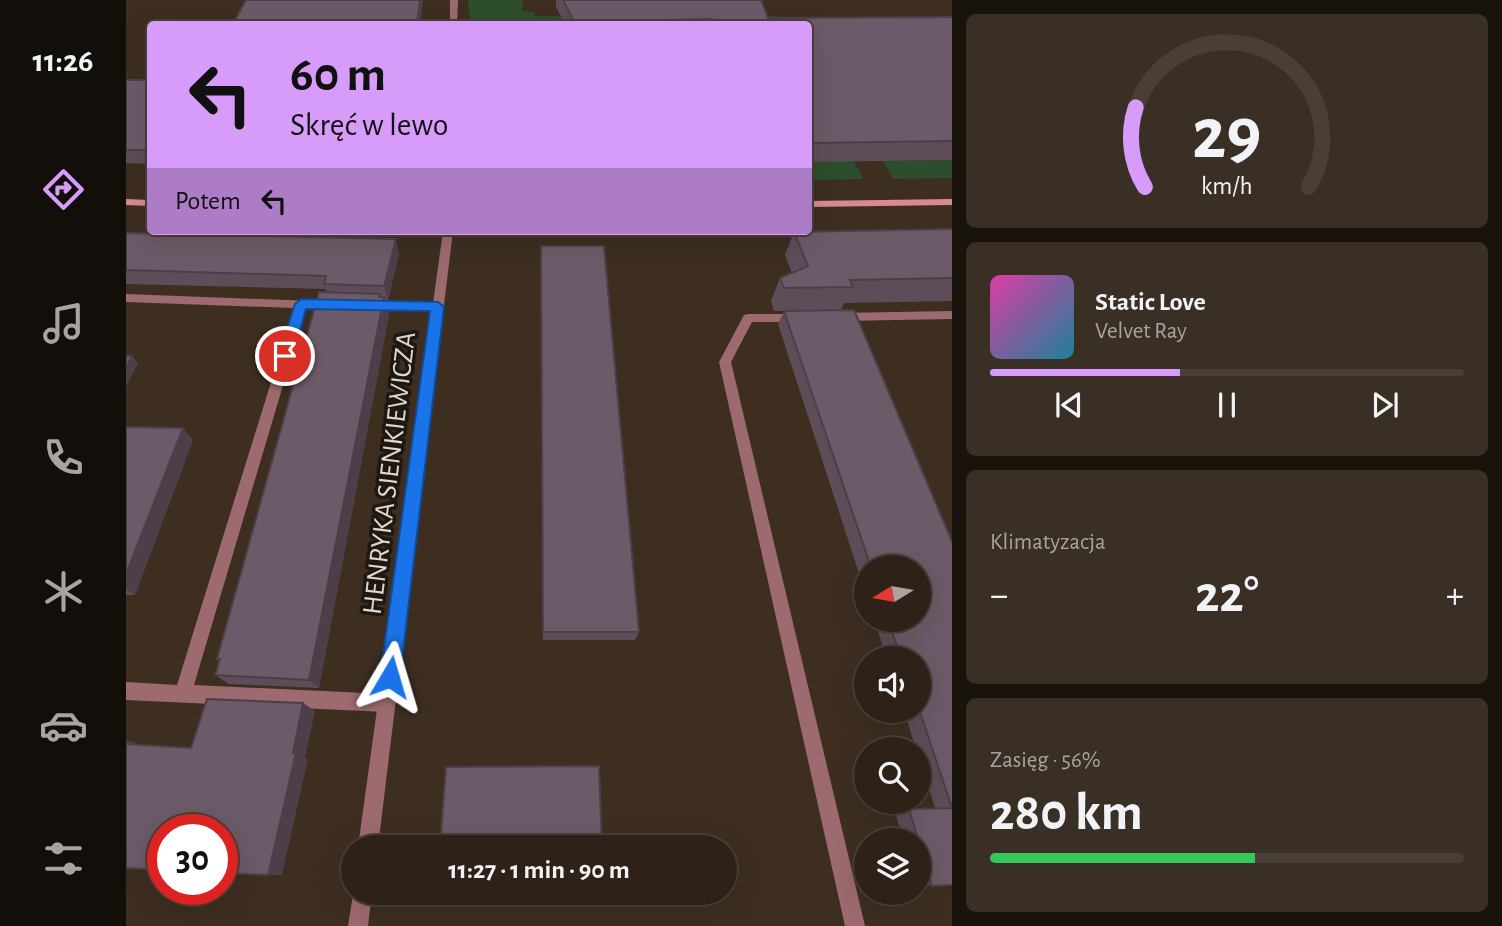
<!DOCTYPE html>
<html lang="pl">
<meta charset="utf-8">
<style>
body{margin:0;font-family:"Alegreya Sans",sans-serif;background:#3a2f25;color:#f1f3f6;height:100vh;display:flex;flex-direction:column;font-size:26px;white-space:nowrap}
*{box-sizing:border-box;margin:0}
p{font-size:23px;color:#a7a4a2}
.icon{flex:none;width:38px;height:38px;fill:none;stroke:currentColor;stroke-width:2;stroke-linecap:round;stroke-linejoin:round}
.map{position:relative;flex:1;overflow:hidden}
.details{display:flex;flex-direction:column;gap:14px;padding:14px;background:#19130d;width:550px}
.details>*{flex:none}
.top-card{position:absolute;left:21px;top:21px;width:665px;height:214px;border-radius:7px;box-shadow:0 7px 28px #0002,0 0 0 2px #493f37;background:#d79bf9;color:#111;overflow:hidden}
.needle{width:46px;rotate:259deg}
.controls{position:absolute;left:728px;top:555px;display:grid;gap:14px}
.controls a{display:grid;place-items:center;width:77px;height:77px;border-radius:50%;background:#2e2218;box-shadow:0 7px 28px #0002,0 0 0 2px #493f37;font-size:35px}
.speed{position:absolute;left:21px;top:814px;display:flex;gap:14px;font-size:35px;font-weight:700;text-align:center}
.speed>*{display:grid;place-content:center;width:91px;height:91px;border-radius:50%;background:#2e2218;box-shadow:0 7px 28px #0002,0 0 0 2px #493f37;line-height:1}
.speed .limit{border:10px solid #d22;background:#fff;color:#111}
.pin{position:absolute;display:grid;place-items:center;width:60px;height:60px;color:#fff;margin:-30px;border:4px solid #fff;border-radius:50%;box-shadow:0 2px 7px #0007}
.me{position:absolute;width:77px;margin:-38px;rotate:7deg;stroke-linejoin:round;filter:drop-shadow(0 0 5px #0008)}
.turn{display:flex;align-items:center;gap:24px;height:147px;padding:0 28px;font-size:32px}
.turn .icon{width:91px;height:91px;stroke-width:2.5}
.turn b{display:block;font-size:49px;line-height:60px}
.then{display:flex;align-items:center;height:66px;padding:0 28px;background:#0003;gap:14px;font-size:26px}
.big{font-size:52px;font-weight:600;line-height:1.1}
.details .card{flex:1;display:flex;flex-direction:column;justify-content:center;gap:10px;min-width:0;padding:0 24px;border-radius:10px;background:#3a2f25}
.details .dial{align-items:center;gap:0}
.dial svg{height:182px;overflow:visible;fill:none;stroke:#493f37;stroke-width:7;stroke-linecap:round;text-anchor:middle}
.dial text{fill:#f1f3f6;stroke:none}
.song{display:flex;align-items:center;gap:21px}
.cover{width:84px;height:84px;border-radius:10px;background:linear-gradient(135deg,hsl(320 70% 55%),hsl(190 70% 35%))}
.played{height:7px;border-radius:4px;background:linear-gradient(90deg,#d79bf9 40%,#493f37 40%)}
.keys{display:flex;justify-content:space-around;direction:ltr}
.heat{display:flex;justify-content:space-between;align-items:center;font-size:38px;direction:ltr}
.charge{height:10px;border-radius:5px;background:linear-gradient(90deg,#34c759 56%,#493f37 0)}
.trip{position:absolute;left:215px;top:835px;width:396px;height:70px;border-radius:35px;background:#2e2218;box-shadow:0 7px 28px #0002,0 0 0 2px #493f37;font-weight:600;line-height:70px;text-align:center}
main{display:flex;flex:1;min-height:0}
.dock{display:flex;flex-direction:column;width:126px;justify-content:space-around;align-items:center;background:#120e0a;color:#a7a4a2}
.dock .icon{width:49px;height:49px}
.dock .active{color:#d79bf9}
.dock b{font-size:32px;color:#f1f3f6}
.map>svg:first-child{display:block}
.green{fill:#2c4e2c}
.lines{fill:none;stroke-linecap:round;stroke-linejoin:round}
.lane{fill:#9d6b6f;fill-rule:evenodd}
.street{fill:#9d6b6f;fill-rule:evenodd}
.secondary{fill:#d98a91;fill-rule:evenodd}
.wall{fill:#5e4d59}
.shaded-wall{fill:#4c3f49}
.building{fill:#6d5a68;stroke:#4c3f49;stroke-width:2}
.route{fill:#1a73e8;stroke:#114b97;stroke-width:2}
.labels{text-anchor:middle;stroke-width:7;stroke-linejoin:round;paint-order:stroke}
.street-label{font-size:28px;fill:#e0d7ce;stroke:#1e1812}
</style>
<main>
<nav class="dock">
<b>11:26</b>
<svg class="icon active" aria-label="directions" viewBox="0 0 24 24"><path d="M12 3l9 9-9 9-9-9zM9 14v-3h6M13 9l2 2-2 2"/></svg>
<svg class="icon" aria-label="music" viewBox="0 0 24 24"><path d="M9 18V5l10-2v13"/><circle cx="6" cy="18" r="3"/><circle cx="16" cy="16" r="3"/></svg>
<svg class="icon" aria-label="phone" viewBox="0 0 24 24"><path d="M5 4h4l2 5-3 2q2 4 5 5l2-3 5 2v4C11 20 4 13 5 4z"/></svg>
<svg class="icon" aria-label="climate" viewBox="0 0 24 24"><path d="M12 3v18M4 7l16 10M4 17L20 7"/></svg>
<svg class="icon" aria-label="car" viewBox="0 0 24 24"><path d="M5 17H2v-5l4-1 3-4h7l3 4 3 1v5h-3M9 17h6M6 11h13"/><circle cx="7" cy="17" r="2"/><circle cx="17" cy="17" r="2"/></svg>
<svg class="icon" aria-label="filters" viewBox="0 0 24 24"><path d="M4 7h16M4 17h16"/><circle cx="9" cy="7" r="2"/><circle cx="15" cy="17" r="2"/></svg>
</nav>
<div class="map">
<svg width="827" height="926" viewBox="0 0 827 926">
<rect width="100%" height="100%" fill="#3d2e20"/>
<g class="green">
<polygon points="342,0 397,0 396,11 408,12 409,16 629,18 629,16 653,16 657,24 682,24 439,22 438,24 344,24"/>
<polygon points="826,160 826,178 767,179 757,161"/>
<polygon points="728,161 737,179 683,180 682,162"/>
</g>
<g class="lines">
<g class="lane">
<polygon points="0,294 213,302 215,305 209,309 180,308 68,685 261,694 267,697 270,703 267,709 261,712 0,700 0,682 51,685 168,308 0,302"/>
<polygon points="243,301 312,303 318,307 312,311 243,309 237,305"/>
</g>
<g class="street">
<polygon points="324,0 332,0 331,24 324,24"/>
<polygon points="317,231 327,231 252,847 232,847"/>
<polygon points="827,311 827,319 713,321 707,317 713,313"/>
<polygon points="622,314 672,314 678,318 672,322 626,322 605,362 739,926 719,926 593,362 618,315"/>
<polygon points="228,888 228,892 246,892 242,926 222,926"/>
</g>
<g class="secondary">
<polygon points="0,199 24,200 24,206 0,205"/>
<polygon points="827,199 827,205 682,207 682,201"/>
</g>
</g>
<g class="wall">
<polygon points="120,0 297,0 294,24 107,24"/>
<polygon points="430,0 635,0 642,18 827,17 827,160 682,162 682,24 439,24 430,7"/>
<polygon points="0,80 24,80 24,164 0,163"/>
<polygon points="827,229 827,301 718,303 715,310 827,544 827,885 793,885 793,840 777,840 769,811 783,809 809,808 793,757 793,749 790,749 778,710 793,710 793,658 761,658 748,620 793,620 793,567 740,567 740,595 652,324 658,311 648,311 645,301 654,278 666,273 659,255 668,232"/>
<polygon points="0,233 273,254 262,300 259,300 263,315 193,688 103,684 89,675 93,661 91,659 201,293 200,289 0,284"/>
<polygon points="415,246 513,632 509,640 417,640"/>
<polygon points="0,427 67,440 9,595 0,595"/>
</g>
<g class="shaded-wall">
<polygon points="294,0 297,0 294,24 291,24"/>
<polygon points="270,239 273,254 262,300 258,286"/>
<polygon points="254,294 257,304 258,297 263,315 193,688 183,680"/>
<polygon points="6,356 12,363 0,387 0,369"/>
<polygon points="57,428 67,440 9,595 0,589 0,574"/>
<polygon points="177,703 189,711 179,758 182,759 156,875 142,875"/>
<polygon points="0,740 14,744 12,750 0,747"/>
</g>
<g class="building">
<polygon points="120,0 294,0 291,24 251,24 251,23 199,24 107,24"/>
<polygon points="437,0 635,0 642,18 827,17 827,141 682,143 682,24 588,24 586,19 499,21 501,24 449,24"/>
<rect x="0" y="80" width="24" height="70"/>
<polygon points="827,229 827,278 724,280 727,287 658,288 654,278 682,266 668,232"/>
<polygon points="0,233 270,239 258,286 198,284 200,276 0,270"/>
<polygon points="415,246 478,246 513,632 417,632"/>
<polygon points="193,292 254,294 253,297 258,297 183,680 89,675 94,659 91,659"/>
<polygon points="728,310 827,544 827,885 806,886 783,809 826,808 793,709 793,658 775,658 762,620 793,620 793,567 745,567 658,311"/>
<polygon points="0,356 6,356 0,369"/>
<polygon points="0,427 57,428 0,574"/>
<polygon points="81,699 177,703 167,753 170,753 142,875 96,873 96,830 37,830 37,870 0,868 0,744 65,748"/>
<polygon points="473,766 476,847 314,847 320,767"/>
</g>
<polygon class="route" points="175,299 312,302 318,307 274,677 271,684 264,686 257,684 254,677 304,311 180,309 167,356 159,361 152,356 169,304"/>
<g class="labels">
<g class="street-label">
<text transform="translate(262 473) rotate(-83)" y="10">HENRYKA SIENKIEWICZA</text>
</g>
</g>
</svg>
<div class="controls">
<a><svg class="needle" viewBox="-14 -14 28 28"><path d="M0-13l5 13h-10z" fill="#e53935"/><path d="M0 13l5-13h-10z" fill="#a7a4a2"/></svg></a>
<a><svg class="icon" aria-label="sound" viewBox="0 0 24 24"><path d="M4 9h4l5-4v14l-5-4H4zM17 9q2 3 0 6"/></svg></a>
<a><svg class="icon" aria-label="search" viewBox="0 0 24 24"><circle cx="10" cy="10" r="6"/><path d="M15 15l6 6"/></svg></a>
<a><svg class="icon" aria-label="layers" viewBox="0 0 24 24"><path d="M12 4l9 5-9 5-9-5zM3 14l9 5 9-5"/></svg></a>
</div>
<div class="speed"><div class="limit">30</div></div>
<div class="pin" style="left:159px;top:356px;background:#d93025"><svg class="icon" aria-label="arrive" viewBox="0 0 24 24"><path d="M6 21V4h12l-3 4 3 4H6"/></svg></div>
<svg class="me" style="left:264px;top:677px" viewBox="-20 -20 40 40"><path d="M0-17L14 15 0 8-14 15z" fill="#1a73e8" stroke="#fff" stroke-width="4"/></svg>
<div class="trip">11:27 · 1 min · 90 m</div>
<div class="top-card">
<div class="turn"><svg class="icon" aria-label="left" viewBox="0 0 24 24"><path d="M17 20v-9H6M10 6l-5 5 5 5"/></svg><div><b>60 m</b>Skręć w lewo</div></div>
<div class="then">Potem<svg class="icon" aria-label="left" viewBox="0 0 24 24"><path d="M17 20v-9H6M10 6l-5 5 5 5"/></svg></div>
</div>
</div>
<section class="details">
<div class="card dial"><svg viewBox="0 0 100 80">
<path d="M14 69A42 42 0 1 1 86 69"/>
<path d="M14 69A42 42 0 0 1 10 34" stroke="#d79bf9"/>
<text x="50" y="56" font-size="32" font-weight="700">29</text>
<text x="50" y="72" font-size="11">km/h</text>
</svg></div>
<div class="card">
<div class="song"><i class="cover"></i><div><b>Static Love</b><p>Velvet Ray</p></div></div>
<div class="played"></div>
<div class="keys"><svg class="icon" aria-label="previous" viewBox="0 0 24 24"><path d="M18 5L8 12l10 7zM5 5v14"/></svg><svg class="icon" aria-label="pause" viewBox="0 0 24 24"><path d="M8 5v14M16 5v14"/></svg><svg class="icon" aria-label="next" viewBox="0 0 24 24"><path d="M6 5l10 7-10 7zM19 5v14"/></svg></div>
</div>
<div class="card"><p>Klimatyzacja</p>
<div class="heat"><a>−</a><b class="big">22°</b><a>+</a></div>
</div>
<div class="card"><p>Zasięg · 56%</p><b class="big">280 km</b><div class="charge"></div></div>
</section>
</main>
